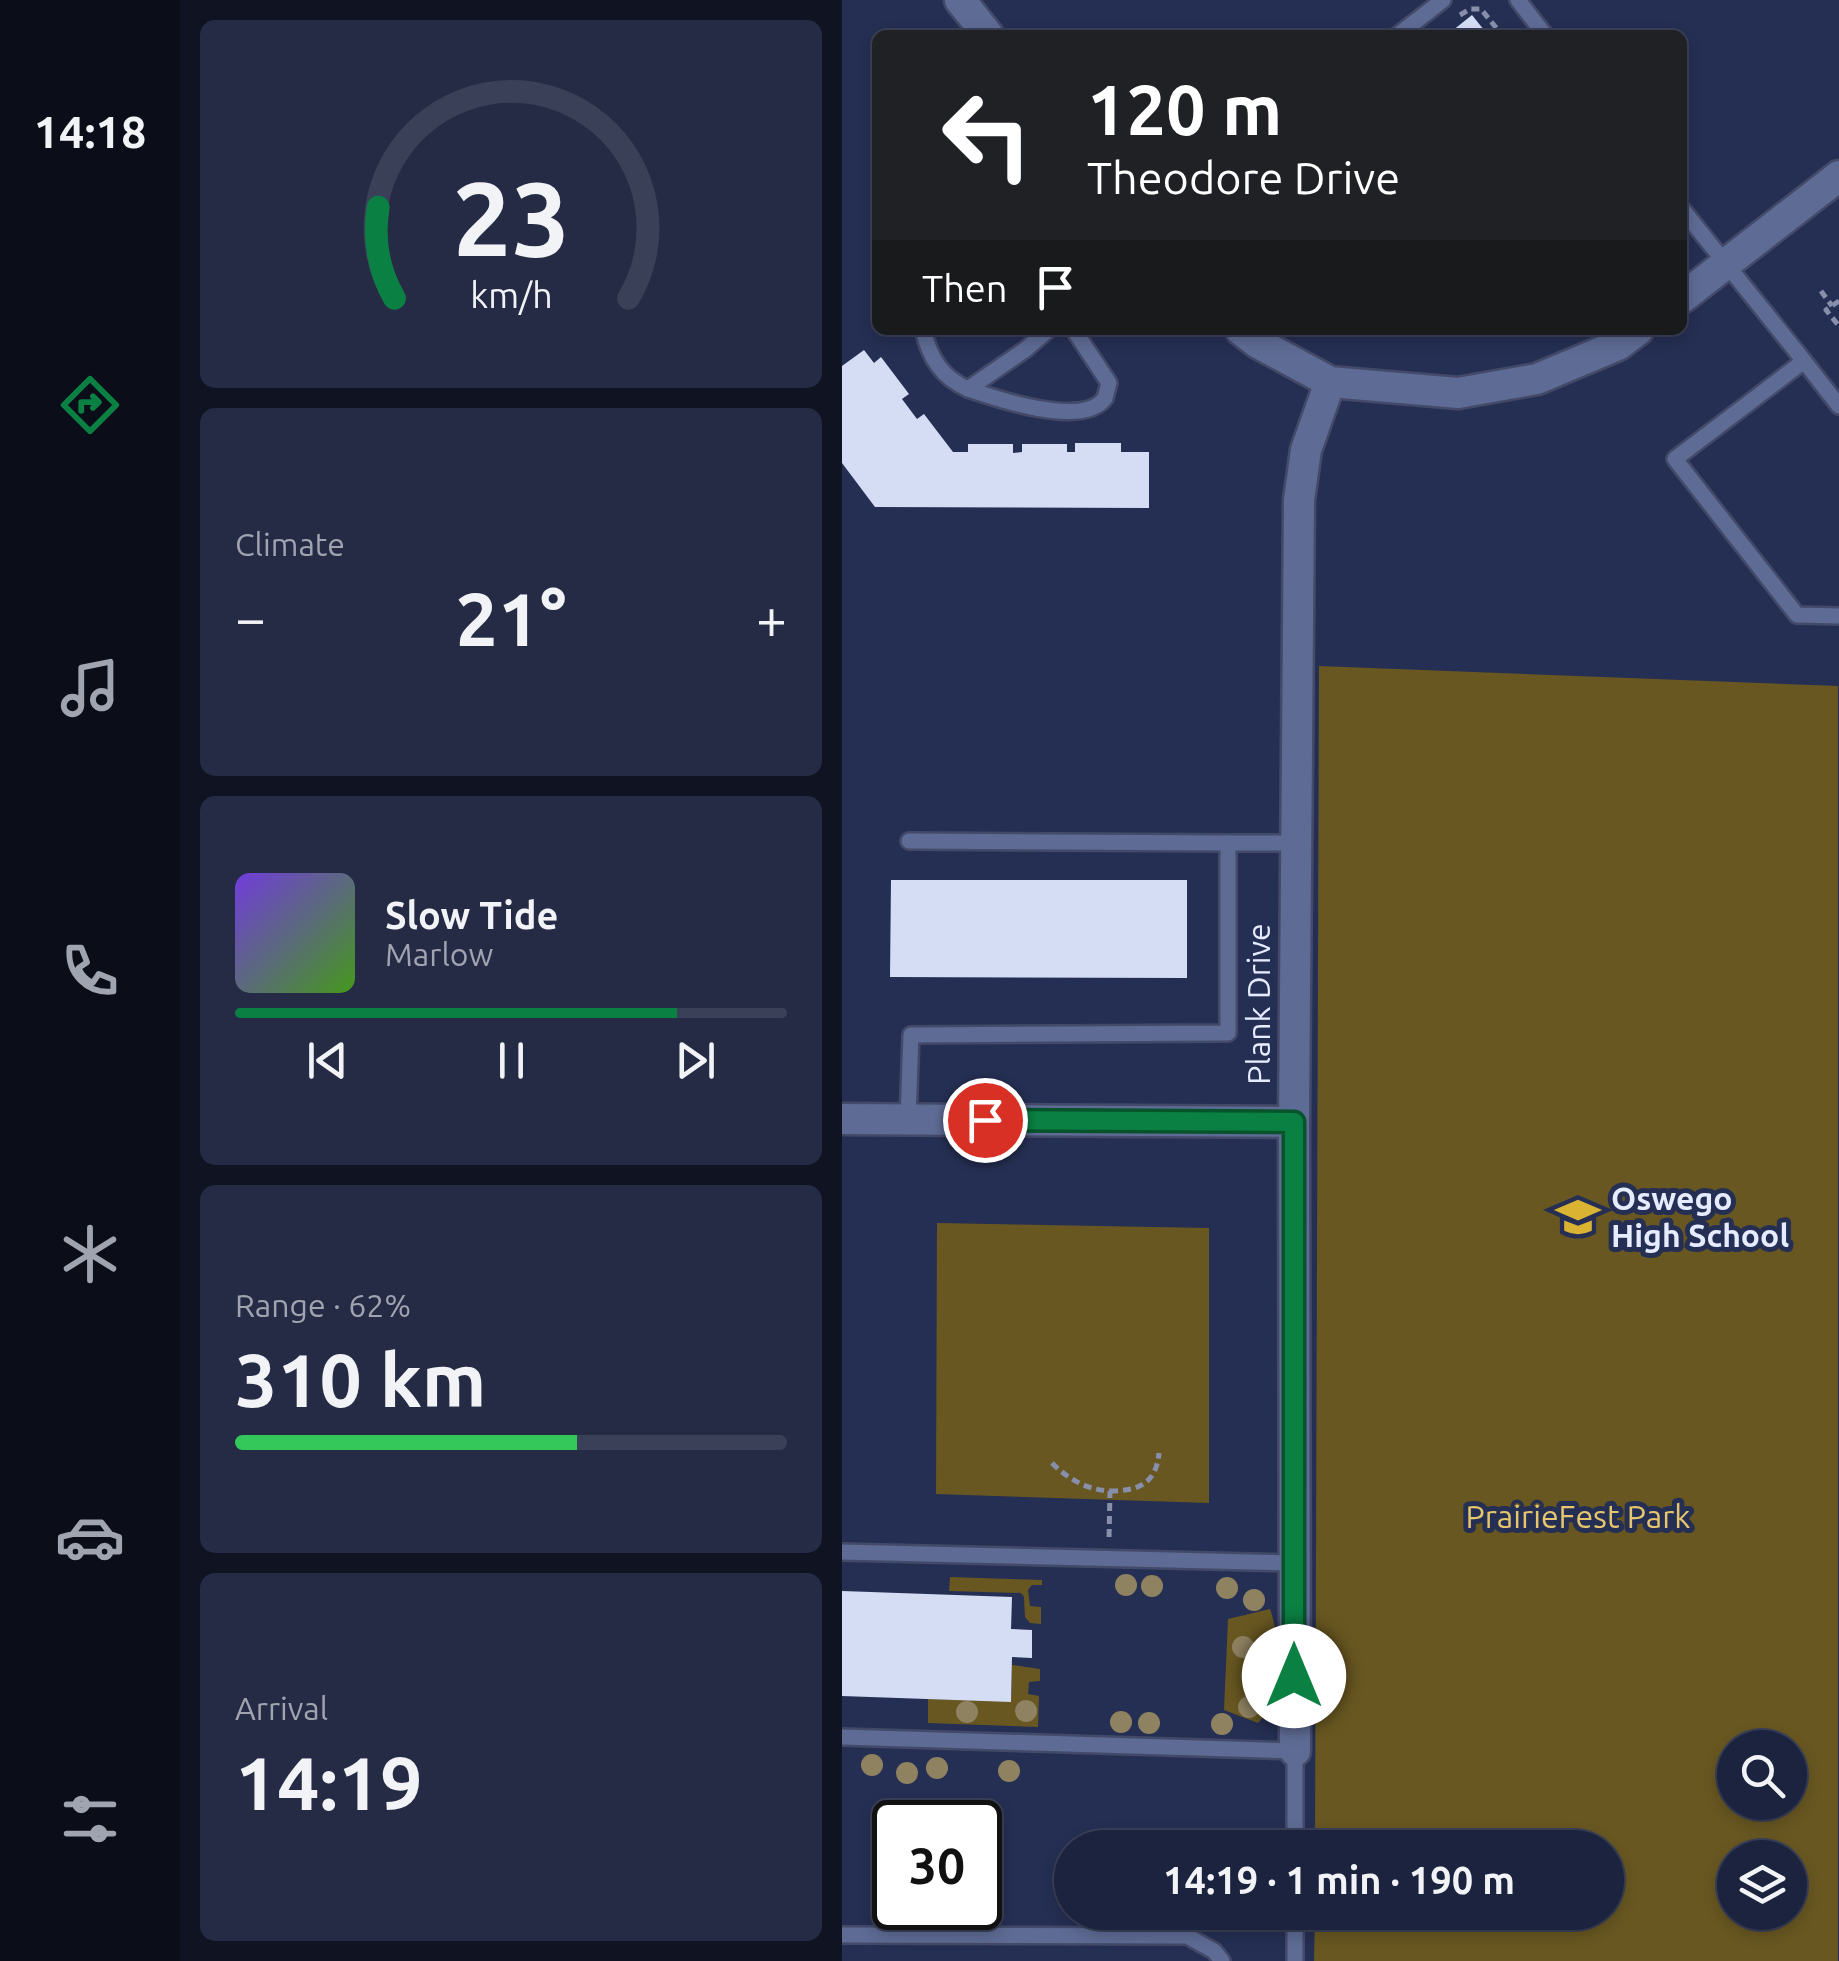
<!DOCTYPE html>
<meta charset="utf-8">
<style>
body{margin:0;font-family:Ubuntu,sans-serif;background:#252b45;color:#f1f3f6;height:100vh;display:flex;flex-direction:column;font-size:38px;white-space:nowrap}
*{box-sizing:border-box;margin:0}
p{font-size:32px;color:#a0a4b0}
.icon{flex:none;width:55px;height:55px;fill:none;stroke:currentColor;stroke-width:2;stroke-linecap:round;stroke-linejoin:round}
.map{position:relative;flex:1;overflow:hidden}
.side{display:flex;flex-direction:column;gap:20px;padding:20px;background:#0f1322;width:662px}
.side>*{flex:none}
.top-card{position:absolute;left:30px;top:30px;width:815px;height:305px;border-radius:15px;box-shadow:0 5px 15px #0003,0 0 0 2px #3a4058;background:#202124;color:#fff;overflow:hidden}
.controls{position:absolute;left:875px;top:1730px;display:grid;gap:20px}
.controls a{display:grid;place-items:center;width:90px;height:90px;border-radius:50%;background:#1c233e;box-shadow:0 5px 15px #0003,0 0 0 2px #3a4058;font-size:50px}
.speed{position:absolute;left:30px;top:1800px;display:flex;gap:20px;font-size:50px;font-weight:700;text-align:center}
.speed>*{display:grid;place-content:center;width:130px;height:130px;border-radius:50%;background:#1c233e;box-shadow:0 5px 15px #0003,0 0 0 2px #3a4058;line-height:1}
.speed .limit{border:5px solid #111;border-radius:15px;background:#fff;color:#111}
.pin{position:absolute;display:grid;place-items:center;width:85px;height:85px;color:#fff;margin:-42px;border:5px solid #fff;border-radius:50%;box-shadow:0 2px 10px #0007}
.me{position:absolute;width:110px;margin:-55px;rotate:0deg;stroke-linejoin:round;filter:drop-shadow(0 0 8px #0008)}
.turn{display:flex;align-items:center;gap:35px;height:210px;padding:0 50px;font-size:45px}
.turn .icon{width:130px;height:130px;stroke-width:2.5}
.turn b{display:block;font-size:70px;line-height:85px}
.then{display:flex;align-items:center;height:95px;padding:0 50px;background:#0003;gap:20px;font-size:38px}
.big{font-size:75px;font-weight:700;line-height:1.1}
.side .card{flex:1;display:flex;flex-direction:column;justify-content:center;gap:15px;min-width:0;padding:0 35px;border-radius:15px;background:#252b45}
.side .dial{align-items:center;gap:0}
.dial svg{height:260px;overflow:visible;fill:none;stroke:#3a4058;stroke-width:7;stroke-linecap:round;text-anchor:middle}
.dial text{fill:#f1f3f6;stroke:none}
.song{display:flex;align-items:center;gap:30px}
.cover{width:120px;height:120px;border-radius:15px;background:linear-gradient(135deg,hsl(260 70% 55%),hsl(100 70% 35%))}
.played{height:10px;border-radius:5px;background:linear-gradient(90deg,#0b8043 80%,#3a4058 80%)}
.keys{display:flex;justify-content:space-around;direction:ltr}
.heat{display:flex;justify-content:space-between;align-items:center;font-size:55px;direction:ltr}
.charge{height:15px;border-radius:8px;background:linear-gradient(90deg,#34c759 62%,#3a4058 0)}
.trip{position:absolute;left:212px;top:1830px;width:570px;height:100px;border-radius:50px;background:#1c233e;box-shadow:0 5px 15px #0003,0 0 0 2px #3a4058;font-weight:700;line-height:100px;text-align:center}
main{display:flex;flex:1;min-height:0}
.tab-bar{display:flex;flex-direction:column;width:180px;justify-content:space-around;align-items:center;background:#0b0e19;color:#a0a4b0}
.tab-bar .icon{width:70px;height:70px}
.tab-bar .on{color:#0b8043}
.tab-bar b{font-size:45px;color:#f1f3f6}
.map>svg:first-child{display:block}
.green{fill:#685721;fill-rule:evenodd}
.building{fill:#d5ddf5}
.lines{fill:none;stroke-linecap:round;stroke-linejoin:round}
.service-casing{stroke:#434968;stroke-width:20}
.minor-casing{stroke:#434968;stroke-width:35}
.path{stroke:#878faa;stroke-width:5;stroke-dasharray:8 5;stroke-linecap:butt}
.service{stroke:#5e6b94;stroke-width:15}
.minor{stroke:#5e6b94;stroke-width:30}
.tree{fill:#8f8261}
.route-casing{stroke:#07532c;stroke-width:25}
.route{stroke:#0b8043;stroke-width:18}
.labels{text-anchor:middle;stroke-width:10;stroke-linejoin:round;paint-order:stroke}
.street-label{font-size:32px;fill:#e6ecff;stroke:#252f53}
.poi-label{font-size:32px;font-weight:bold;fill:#e6ecff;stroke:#252f53;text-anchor:start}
.park-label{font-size:32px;fill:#e5c66d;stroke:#252f53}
</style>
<main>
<nav class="tab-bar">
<b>14:18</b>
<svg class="icon on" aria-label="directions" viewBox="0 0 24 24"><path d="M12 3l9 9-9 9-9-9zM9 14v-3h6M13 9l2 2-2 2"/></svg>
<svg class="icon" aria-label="music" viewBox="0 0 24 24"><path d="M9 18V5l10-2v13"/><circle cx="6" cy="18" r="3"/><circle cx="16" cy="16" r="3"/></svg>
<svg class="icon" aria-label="phone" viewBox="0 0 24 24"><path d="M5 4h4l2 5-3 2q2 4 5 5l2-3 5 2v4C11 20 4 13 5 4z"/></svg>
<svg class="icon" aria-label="climate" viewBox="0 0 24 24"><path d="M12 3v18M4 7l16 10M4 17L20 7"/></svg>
<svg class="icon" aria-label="car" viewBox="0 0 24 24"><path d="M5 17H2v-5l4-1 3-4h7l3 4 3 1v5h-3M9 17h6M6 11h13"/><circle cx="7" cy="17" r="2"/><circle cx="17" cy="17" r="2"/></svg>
<svg class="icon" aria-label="filters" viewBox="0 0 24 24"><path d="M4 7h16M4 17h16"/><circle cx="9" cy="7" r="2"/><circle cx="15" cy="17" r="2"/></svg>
</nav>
<section class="side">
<div class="card dial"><svg viewBox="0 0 100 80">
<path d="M14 69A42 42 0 1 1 86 69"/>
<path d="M14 69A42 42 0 0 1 9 41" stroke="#0b8043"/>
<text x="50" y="56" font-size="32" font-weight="700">23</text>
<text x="50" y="72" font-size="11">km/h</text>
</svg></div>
<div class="card"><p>Climate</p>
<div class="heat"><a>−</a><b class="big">21°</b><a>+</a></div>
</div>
<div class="card">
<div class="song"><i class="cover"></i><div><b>Slow Tide</b><p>Marlow</p></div></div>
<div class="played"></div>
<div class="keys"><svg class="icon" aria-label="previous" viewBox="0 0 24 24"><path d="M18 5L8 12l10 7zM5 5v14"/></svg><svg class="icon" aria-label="pause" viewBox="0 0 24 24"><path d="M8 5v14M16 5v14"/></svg><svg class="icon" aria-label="next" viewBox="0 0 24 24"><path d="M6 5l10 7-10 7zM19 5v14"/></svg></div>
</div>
<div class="card"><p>Range · 62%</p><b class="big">310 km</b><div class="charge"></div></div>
<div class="card"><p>Arrival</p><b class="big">14:19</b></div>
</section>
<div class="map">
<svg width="997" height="1961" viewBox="0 0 997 1961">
<rect width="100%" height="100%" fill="#252f53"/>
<g class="green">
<path d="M477,666L996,686V1961H472L473,1913L765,1912V1848L473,1847ZM892,1748H948V1802H892ZM892,1858H948V1912H892Z"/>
<polygon points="95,1223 367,1228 367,1503 94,1494"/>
<polygon points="108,1577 200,1580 200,1585 190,1585 186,1590 188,1606 199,1607 199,1624 188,1623 183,1617 182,1597 179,1593 107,1591"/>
<path d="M428,1609C439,1637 438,1702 416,1723L382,1710L386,1619Z"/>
<polygon points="170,1665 198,1669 198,1681 187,1682 186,1694 197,1696 196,1727 86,1723 86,1699 169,1701"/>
</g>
<g class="building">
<polygon points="630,15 646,35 605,35"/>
<polygon points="22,350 32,363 39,357 67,394 60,399 75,419 82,414 111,452 126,452 126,444 171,444 171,453 180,452 180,444 225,444 225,452 233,452 233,443 279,443 279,452 307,452 307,508 33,507 0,463 0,366"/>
<polygon points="49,880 345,880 345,978 48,977"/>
<polygon points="0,1591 170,1597 169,1629 190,1630 190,1658 170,1657 169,1702 0,1696"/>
</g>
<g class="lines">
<g class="service-casing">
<g id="service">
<polyline points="676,0 703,35"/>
<polyline points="556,35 601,0"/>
<polyline points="840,209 962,361 833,459 955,615 997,616"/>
<path d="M81,330C88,358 99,377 126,389L184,349L206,330"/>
<polyline points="962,361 997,406"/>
<path d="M126,389C152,398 242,429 263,398C264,395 266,386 267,383L232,330"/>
<polyline points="67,841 386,843"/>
<polyline points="66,1119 69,1035 386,1033 386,843 454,843"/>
<polyline points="0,1552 452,1563"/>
<polyline points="0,1737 453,1751 453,1848"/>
<polyline points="0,1935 345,1936 372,1951 380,1961"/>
<polyline points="453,1961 453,1912"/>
</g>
</g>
<g class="minor-casing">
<g id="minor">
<polyline points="118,0 146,35"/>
<polyline points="840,298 997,176"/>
<polyline points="399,330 416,343 488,382 616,393 695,379 776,345 796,330"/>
<polyline points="0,1119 452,1122"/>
<polyline points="453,1751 452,1122 457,500 464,450 488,382"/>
</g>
</g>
<g class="path">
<polyline points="618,15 628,9 639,9 660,35"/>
<polyline points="979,291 990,306"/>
<polyline points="997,301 984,310 997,326"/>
<path d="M210,1463C226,1479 245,1490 268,1491L267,1539"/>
<path d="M268,1491C296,1491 314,1484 317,1453"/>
</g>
<use href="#service" class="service"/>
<use href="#minor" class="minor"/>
</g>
<g class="tree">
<circle cx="284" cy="1585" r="11"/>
<circle cx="310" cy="1586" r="11"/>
<circle cx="385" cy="1588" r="11"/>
<circle cx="412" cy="1600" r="11"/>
<circle cx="401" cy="1647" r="11"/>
<circle cx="407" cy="1707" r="11"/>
<circle cx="184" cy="1711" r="11"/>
<circle cx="125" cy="1712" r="11"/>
<circle cx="279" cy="1722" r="11"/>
<circle cx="307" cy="1723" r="11"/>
<circle cx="380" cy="1724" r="11"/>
<circle cx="30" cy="1765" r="11"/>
<circle cx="95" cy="1768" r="11"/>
<circle cx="167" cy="1771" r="11"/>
<circle cx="65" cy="1773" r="11"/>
</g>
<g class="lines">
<g class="route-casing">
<polyline id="route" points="143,1120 452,1122 452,1676"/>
</g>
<use href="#route" class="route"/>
</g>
<defs>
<g id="school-bare" transform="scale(3.45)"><path d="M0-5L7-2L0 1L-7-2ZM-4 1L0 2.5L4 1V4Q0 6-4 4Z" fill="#dab333" stroke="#252f53" stroke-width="2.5" paint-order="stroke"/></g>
</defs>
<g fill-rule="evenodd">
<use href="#school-bare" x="736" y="1217"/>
</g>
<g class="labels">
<g class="street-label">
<text transform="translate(417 1004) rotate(-90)" y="11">Plank Drive</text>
</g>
<g class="poi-label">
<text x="769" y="1210">Oswego<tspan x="769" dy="37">High School</tspan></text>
</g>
<g class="park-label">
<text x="736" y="1528">PrairieFest Park</text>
</g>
</g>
</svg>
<div class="controls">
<a><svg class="icon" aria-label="search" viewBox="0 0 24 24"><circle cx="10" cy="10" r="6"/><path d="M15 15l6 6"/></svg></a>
<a><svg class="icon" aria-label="layers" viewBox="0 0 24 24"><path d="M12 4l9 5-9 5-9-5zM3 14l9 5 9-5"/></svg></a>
</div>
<div class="speed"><div class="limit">30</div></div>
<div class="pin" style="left:143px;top:1120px;background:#d93025"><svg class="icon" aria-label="arrive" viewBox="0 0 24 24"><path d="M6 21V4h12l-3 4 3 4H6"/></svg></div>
<svg class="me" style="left:452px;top:1676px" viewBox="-20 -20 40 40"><circle r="19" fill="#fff"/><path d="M0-13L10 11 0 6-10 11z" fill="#0b8043"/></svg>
<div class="trip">14:19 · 1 min · 190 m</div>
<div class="top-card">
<div class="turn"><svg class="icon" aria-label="left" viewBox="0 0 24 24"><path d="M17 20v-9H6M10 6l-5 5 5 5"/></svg><div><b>120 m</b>Theodore Drive</div></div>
<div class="then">Then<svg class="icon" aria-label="arrive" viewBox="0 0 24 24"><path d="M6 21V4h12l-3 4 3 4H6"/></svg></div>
</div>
</div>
</main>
